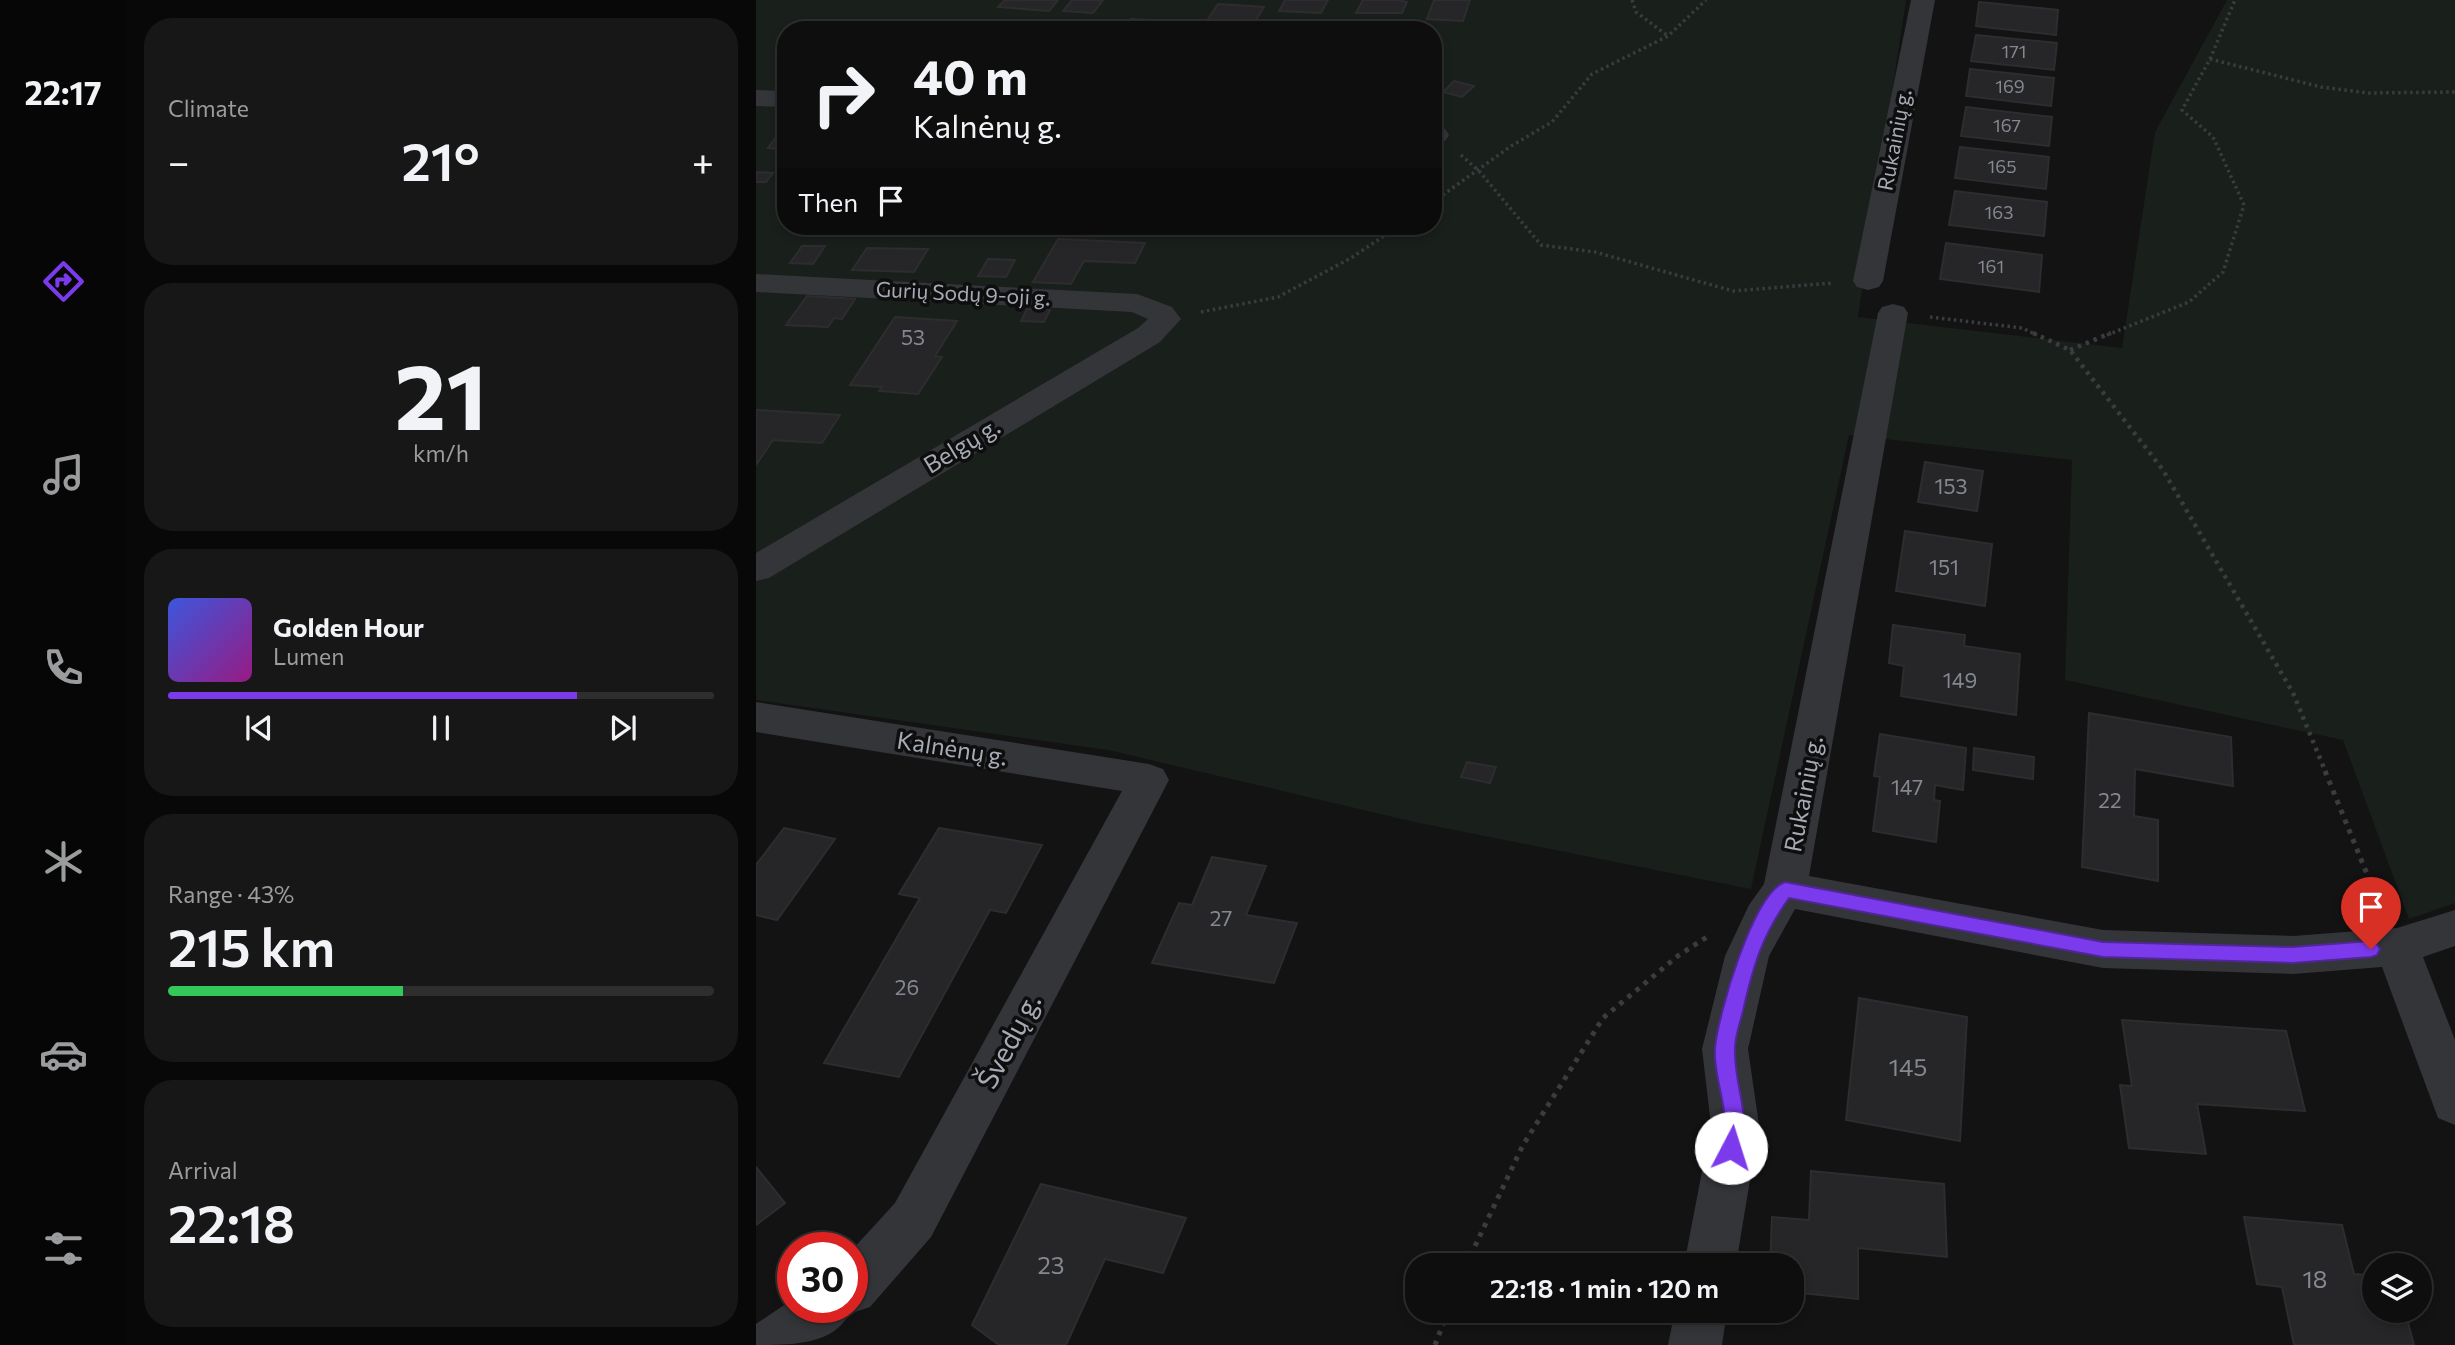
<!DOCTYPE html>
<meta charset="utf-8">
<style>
body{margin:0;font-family:Commissioner,sans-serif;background:#171718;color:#f1f3f6;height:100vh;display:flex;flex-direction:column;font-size:26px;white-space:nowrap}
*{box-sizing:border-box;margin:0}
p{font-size:23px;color:#9b9c9e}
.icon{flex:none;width:38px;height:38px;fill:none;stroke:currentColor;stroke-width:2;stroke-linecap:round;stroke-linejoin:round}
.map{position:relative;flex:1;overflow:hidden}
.sheet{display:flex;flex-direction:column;gap:18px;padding:18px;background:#080808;width:630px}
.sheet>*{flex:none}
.top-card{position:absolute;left:21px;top:21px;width:665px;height:214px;border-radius:28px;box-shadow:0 4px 10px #0003,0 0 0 2px #2e2e2f;background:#0e0e0f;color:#f1f3f6;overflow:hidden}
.controls{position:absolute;left:1606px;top:1253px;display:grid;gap:14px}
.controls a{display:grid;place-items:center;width:70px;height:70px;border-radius:50%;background:#0e0e0f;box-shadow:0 4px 10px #0003,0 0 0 2px #2e2e2f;font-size:35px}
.speed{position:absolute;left:21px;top:1232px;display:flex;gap:14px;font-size:35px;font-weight:700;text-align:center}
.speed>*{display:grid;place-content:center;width:91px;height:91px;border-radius:50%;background:#0e0e0f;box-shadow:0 4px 10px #0003,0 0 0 2px #2e2e2f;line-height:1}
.speed .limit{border:10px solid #d22;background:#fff;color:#111}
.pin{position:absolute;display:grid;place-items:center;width:60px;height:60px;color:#fff;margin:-72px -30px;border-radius:50% 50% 50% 0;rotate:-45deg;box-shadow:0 0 7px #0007}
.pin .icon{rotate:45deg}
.me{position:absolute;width:77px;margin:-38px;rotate:5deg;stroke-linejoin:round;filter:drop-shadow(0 0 5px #0008)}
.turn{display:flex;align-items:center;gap:24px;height:147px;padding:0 21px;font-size:32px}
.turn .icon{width:91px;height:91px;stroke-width:2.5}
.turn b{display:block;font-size:49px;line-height:60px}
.then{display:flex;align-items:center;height:66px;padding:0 21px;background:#0003;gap:14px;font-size:26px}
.big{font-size:52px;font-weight:600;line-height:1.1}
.sheet .card{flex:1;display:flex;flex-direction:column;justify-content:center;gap:10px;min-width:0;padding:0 24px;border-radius:28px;background:#171718}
.sheet .dial{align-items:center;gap:0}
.dial b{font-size:91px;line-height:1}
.song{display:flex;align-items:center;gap:21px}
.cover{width:84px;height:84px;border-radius:10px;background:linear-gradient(135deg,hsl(230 70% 55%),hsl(310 70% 35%))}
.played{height:7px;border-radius:4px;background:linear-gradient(90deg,#7c3aed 75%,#2e2e2f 75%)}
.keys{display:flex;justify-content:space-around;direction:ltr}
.heat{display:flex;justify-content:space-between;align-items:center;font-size:38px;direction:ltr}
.charge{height:10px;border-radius:5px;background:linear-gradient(90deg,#34c759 43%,#2e2e2f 0)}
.trip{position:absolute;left:649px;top:1253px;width:399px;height:70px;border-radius:28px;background:#0e0e0f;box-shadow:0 4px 10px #0003,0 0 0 2px #2e2e2f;font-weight:600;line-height:70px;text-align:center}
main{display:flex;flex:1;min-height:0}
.tabs{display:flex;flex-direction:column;width:126px;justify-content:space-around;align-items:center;background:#060606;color:#9b9c9e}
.tabs .icon{width:49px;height:49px}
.tabs .selected{color:#7c3aed}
.tabs b{font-size:32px;color:#f1f3f6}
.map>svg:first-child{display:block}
.green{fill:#191f1a;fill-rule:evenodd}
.building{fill:#262628;stroke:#2d2d30;stroke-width:2}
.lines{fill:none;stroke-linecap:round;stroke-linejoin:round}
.path-far2{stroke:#3a3c40;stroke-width:3.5;stroke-dasharray:2.5 3.5;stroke-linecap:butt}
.path-far1{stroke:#3a3c40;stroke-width:4.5;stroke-dasharray:3.5 5;stroke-linecap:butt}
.path{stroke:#3a3c40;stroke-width:5;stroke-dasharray:4.5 6;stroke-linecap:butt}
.minor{fill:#343539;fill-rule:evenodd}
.route{fill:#7c3aed;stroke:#51269a;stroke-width:2}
.labels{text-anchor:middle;stroke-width:7;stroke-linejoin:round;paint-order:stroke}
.far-number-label{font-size:18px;fill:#848890}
.far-street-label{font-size:21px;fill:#a5aab4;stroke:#0e0e0f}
.number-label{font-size:21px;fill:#848890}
.street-label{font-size:24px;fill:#a5aab4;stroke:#0e0e0f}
.near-number-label{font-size:24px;fill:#848890}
.near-street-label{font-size:28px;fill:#a5aab4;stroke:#0e0e0f}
</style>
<main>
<nav class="tabs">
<b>22:17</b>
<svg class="icon selected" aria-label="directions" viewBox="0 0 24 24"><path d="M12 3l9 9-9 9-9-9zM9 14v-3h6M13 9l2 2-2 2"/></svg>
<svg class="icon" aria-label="music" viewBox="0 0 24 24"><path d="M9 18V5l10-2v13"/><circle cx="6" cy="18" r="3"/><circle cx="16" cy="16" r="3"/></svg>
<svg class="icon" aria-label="phone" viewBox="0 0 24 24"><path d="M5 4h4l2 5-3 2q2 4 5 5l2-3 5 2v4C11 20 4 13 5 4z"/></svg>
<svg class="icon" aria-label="climate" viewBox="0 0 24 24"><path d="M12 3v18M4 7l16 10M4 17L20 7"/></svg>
<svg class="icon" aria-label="car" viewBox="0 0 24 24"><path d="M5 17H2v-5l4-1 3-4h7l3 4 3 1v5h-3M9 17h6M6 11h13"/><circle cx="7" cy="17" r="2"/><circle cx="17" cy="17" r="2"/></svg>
<svg class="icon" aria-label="filters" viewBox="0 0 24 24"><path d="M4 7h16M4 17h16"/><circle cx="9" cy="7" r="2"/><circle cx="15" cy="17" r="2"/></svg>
</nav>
<section class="sheet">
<div class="card"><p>Climate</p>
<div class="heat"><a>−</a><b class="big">21°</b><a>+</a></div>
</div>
<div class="card dial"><b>21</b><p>km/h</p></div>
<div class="card">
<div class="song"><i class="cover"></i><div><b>Golden Hour</b><p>Lumen</p></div></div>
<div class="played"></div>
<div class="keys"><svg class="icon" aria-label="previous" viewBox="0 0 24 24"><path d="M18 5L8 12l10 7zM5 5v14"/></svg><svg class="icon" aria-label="pause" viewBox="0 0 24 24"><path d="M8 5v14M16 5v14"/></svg><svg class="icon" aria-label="next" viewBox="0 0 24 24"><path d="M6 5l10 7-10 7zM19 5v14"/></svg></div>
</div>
<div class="card"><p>Range · 43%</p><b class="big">215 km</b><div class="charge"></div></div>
<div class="card"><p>Arrival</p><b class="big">22:18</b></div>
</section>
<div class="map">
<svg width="1699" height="1345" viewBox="0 0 1699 1345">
<rect width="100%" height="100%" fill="#131314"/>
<path class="green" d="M0,0H1150L1102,317L1366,348L1399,132L1471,0H1699V903L1653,919L1587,740L1309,680L1316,460L1093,435L995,889L658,822L352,750L0,700ZM30,30H677V226H30Z"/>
<g class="building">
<polygon points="249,0 302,0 293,11 242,7"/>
<polygon points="316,0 347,0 337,13 307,11"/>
<polygon points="529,0 572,0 565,13 523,11"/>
<polygon points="607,0 642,0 651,2 646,13 600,13"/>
<polygon points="678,0 714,0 707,21 671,19"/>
<polygon points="1223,2 1302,10 1300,35 1220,26"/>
<polygon points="462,4 508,7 495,28 448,25"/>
<polygon points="375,19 437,22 432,30 367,30"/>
<polygon points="1220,35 1301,43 1298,70 1215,61"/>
<polygon points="1214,69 1298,78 1295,106 1210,96"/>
<polygon points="698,81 718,86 706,97 687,92"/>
<polygon points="1210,107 1296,117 1293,146 1205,136"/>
<polygon points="30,123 30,149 12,148"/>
<polygon points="1204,147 1293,157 1290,189 1199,178"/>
<polygon points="0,172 17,173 10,182 0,182"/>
<polygon points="1199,191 1291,202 1288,236 1193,225"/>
<polygon points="302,239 389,243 379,263 328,261 315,284 277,282"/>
<polygon points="1190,243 1286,255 1283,292 1184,279"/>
<polygon points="46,246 69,246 57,264 34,263"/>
<polygon points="111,248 172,249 158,272 96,270"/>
<polygon points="232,259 259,260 250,277 222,276"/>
<polygon points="51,296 99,299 86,319 78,318 72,327 30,325"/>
<polygon points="271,309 294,310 288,322 265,321"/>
<polygon points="139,317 201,321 179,356 186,357 162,394 123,391 126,387 94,385"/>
<polygon points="0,410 84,415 66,443 17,440 0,465"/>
<polygon points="1169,462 1227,471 1221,511 1162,502"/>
<polygon points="1149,531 1236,544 1229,606 1140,591"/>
<polygon points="1137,625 1209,635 1208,646 1264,654 1260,715 1145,696 1148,666 1133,663"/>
<polygon points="1333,713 1475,737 1477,786 1379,769 1378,816 1402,820 1402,881 1326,867"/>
<polygon points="1124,734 1210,748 1207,790 1179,785 1178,800 1184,801 1180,842 1117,831 1124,777 1118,776"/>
<polygon points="1218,748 1278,757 1277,779 1217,770"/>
<polygon points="711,762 740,767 734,783 705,777"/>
<polygon points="28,828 79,839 21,920 0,915 0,865"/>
<polygon points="183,828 286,845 250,913 234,910 143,1077 68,1063 164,898 143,894"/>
<polygon points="456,857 510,866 490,915 541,923 518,983 396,963 423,903 436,905"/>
<polygon points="1103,998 1211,1017 1204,1141 1090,1120"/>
<polygon points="1366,1020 1530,1031 1549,1111 1441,1104 1450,1154 1373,1148 1364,1085 1376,1086"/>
<polygon points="0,1167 29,1203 0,1225"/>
<polygon points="1055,1171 1188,1184 1191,1257 1102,1248 1102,1299 1036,1292 1036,1265 1014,1265 1016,1217 1053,1220"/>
<polygon points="285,1184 430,1218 407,1273 349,1259 310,1345 243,1345 216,1325"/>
<polygon points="1488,1217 1586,1225 1598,1274 1619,1276 1619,1311 1649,1311 1658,1345 1538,1345 1526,1287 1501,1284"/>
</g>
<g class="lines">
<g class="path-far2">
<polyline points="876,0 880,12 912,36"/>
<polyline points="1454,59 1565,87 1613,93 1699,92"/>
<polyline points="705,155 723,171 785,245 839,252 977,291 1077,283"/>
<polyline points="677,202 755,146 796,122 836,74 912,36 950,0"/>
<polyline points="445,312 522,297 595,258 643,226"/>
<polyline points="1174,317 1266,328 1281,335"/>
<polyline points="1351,335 1433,302 1467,272 1488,205 1457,137 1426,110 1454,59 1479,0"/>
</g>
<g class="path-far1">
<polyline points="1277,333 1314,350 1407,470 1537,693 1570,773"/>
<polyline points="1314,350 1355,333"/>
</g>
<g class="path">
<polyline points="1569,771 1624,906"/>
<polyline points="710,1265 767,1145 847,1018 923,955 951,937"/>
<polyline points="679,1345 692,1311"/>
</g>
<g class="minor">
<polygon points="1155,0 1179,0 1127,281 1123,287 1112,290 1101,287 1097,281"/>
<polygon points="0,90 30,91 30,107 0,106"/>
<polygon points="677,126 689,129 693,135 689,141 677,142"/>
<polygon points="0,274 381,294 416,307 425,319 404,342 13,578 0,581 0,553 382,328 392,319 376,312 0,292"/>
<polygon points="1137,304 1148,307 1152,313 1053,876 1347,930 1537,936 1641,928 1699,910 1699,946 1667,957 1699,1040 1699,1125 1682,1118 1626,967 1537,974 1347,968 1039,909 1013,956 992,1049 1003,1125 980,1265 928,1265 955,1125 946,1049 969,956 993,905 1008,884 1122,313 1126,307"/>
<path d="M0,702L393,764L407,769L413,780L175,1237L114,1307L93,1314C77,1345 35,1345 0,1345V1324L37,1299V1307H96V1250L139,1203L366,791L0,732Z"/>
<polygon points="919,1311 971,1311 966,1345 912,1345"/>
</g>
</g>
<path class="route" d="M1029,882L1347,942L1536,947L1615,941L1621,944L1624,949L1621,955L1615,957L1536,963L1347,957L1033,898C1006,936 997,966 987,1011C984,1023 979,1036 979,1048C977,1085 998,1119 982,1155L975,1158L968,1155C963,1144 969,1135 969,1123C969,1099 957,1073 959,1048C962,1015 997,893 1029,882Z"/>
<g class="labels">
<g class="far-number-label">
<text x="1258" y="58">171</text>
<text x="1254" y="93">169</text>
<text x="1251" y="132">167</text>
<text x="1246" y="173">165</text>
<text x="1243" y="219">163</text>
<text x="1235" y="273">161</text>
</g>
<g class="far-street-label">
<text transform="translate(1139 140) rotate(-79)" y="7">Rukainių g.</text>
<text transform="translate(207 294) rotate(3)" y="7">Gurių Sodų 9-oji g.</text>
</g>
<g class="number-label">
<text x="157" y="345">53</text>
<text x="1195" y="494">153</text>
<text x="1188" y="575">151</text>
<text x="1204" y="688">149</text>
<text x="1151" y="795">147</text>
<text x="1354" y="808">22</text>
<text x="465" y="926">27</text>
<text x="151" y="995">26</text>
</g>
<g class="street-label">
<text transform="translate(206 446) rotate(-31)" y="8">Belgų g.</text>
<text transform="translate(196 749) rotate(9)" y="8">Kalnėnų g.</text>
<text transform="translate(1048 794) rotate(-79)" y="8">Rukainių g.</text>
</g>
<g class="near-number-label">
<text x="1152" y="1076">145</text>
<text x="295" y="1274">23</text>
<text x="1559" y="1288">18</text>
</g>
<g class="near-street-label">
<text transform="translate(253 1041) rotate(-62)" y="10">Švedų g.</text>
</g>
</g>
</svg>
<div class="controls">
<a><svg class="icon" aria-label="layers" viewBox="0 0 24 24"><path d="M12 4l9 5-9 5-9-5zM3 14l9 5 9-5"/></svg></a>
</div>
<div class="speed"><div class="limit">30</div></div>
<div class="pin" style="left:1615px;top:949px;background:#d93025"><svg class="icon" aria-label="arrive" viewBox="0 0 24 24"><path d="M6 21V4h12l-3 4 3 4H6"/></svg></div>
<svg class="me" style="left:975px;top:1148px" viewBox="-20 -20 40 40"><circle r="19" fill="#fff"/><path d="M0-13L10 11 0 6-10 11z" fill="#7c3aed"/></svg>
<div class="trip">22:18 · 1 min · 120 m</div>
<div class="top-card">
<div class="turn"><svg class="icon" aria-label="right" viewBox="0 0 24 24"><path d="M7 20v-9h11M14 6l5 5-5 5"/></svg><div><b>40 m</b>Kalnėnų g.</div></div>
<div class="then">Then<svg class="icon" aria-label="arrive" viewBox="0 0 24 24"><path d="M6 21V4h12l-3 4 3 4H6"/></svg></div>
</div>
</div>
</main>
